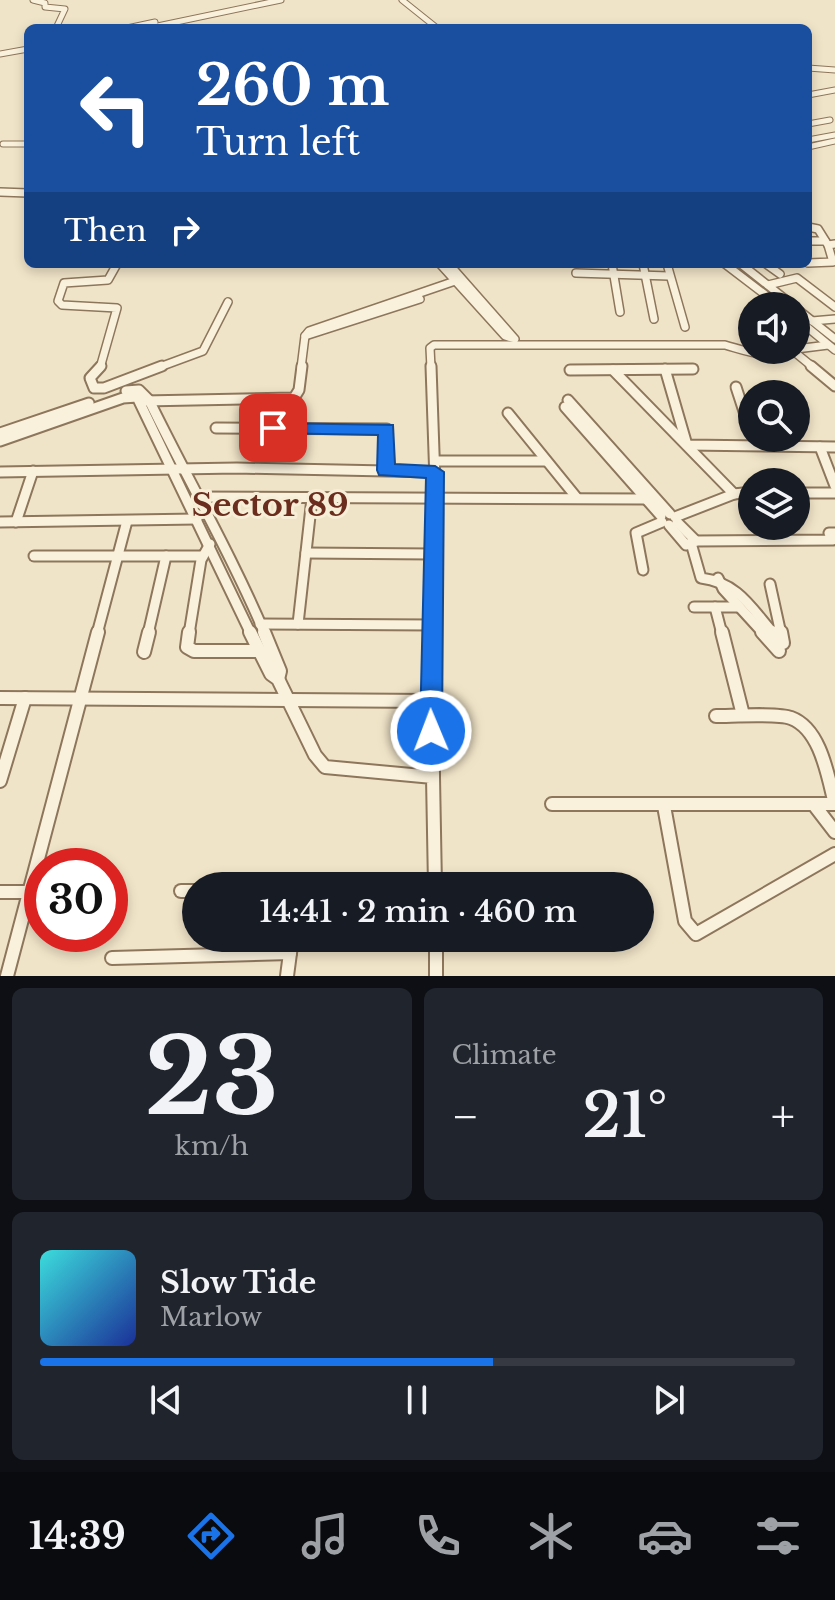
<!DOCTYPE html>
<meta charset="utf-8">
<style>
body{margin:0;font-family:"Libre Baskerville",serif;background:#20242c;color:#f1f3f6;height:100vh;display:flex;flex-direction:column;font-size:30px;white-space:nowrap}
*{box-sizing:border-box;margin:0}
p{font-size:26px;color:#9ea1a6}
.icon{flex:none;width:44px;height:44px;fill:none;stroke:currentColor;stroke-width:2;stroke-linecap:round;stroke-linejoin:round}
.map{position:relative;height:976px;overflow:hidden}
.panel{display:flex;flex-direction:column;gap:12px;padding:12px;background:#0d0f14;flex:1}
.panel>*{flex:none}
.guide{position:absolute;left:24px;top:24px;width:788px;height:244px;border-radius:12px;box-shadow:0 4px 12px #0003;background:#1a4fa0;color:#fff;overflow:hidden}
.controls{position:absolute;left:738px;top:292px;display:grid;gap:16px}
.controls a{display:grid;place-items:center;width:72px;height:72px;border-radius:50%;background:#171b24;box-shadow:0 4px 12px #0003;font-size:40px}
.speed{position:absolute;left:24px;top:848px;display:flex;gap:16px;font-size:40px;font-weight:700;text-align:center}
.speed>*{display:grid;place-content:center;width:104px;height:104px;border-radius:50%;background:#171b24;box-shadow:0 4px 12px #0003;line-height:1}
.speed .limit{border:12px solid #d22;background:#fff;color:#111}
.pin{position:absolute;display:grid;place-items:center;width:68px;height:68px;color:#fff;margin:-34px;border-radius:16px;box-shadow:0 4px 12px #0006}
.me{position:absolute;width:88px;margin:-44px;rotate:359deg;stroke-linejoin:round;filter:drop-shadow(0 0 6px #0008)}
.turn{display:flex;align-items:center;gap:28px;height:168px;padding:0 40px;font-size:36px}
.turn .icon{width:104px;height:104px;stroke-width:2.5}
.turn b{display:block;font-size:56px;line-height:68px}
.then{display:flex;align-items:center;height:76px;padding:0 40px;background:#0003;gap:16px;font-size:30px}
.big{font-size:60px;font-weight:600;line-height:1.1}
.panel .card{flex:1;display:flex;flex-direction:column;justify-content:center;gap:12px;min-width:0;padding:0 28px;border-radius:12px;background:#20242c}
.panel .dial{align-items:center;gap:0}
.dial b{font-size:104px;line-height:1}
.song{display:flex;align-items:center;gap:24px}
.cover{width:96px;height:96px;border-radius:12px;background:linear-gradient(135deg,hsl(180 70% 55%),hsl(230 70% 35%))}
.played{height:8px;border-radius:4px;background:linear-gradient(90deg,#1a73e8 60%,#363941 60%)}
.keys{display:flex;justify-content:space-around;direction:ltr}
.heat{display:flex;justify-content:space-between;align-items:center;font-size:44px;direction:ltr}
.panel .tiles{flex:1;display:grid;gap:12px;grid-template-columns:1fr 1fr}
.card:last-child{grid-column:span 2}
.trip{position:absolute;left:182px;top:872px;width:472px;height:80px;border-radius:40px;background:#171b24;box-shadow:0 4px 12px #0003;font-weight:600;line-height:80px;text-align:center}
.tabs{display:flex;height:128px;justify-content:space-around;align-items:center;background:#090b0e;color:#9ea1a6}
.tabs .icon{width:56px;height:56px}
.tabs .on{color:#1a73e8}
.tabs b{font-size:36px;color:#f1f3f6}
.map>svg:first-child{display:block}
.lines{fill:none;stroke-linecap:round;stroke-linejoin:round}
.minor-far3-casing{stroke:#8d765c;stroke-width:7}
.minor-far2-casing{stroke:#8d765c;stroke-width:10}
.minor-far1-casing{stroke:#8d765c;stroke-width:13}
.minor-casing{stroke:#8d765c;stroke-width:16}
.minor-far3{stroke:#faf1dc;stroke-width:5}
.minor-far2{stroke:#faf1dc;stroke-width:7}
.minor-far1{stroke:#faf1dc;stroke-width:9}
.minor{stroke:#faf1dc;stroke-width:12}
.route{fill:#1a73e8;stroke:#114b97;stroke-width:2}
.labels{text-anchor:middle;stroke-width:6;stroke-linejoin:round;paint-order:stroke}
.district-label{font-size:32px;font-weight:bold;fill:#6b2e1e;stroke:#f7eed8}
</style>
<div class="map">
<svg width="835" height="976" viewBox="0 0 835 976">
<rect width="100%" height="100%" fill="#f0e4c8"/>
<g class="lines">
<g class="minor-far3-casing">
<g id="minor-far3">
<polyline points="33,0 45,3 45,7 65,9 56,28"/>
<polyline points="402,0 437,28"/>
<polyline points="127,28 155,22"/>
<polyline points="148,28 281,0"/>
<polyline points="0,54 28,49"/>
<polyline points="808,68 835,70"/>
<polyline points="808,95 835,90"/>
<polyline points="808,124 830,120"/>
<polyline points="808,140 835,135"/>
<polyline points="3,144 28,144"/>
<polyline points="808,147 835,141"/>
</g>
</g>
<g class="minor-far2-casing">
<g id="minor-far2">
<polyline points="0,192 28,193"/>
<polyline points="808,227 818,229 828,245"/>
<polyline points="808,241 825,241"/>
<polyline points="808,263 833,262 828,245 835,244"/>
<polyline points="440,264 505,336 515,339 449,264"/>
<polyline points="612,264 620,312"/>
<polyline points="643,264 654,319"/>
<polyline points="667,264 685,327"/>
<polyline points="725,264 780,306"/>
<polyline points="741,264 794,306"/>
<polyline points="766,264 780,274"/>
<polyline points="576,273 669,276"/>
<polyline points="768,285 797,278 835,307"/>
<polyline points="796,308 835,339"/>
<polyline points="796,318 835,350"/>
<polyline points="812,321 835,319"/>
<polyline points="305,336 420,299"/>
<polyline points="796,349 828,345"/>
<polyline points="792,350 814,368"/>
<polyline points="100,368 117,308 62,305 58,301 64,283 108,280 117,264"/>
<polyline points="157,368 203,351 228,302"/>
<polyline points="301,368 305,336 309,331 461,279"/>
<path d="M431,368L430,348L434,345H725C750,352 768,360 793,350"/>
</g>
</g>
<g class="minor-far1-casing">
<g id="minor-far1">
<polyline points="101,366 90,378 94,388 104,388 162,366"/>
<polyline points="431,366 435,481 432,634"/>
<polyline points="811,366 835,386"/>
<polyline points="665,369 687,445 835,447"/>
<polyline points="570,370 693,369"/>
<polyline points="613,370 734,494"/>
<polyline points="736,387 752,436"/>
<path d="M126,391L139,390L149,400C187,478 231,554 265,634"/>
<polyline points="568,400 670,514"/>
<polyline points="144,401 294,398 299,390 302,366"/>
<polyline points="565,407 661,516"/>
<polyline points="508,413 577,498"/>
<polyline points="216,428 387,429 386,470"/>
<polyline points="0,433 89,403"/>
<polyline points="0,441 123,398 137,397 251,634"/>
<polyline points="820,447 835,486"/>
<polyline points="435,461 546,461"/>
<polyline points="0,472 237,468 435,472"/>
<polyline points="796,493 835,493"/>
<polyline points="196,497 646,499"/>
<polyline points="675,517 734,494 752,492"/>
<polyline points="0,522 197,519"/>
<polyline points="16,522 33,471"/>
<polyline points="677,522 696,541"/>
<polyline points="669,525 686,545 696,541 833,540 829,533 835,533"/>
<path d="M691,543L701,578C739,583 751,608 774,634"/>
<polyline points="306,553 432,554"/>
<polyline points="34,556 202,556"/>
<polyline points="643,570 636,533 662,522"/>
<polyline points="718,578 723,589 764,634"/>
<polyline points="770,584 781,634"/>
<polyline points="694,607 738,607"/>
<polyline points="715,607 722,634"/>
<polyline points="260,624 432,625"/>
<polyline points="298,624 312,498"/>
<polyline points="97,634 127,521"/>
<polyline points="148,634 166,556"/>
<polyline points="189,634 201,560 210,544"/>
</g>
</g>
<g class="minor-casing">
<g id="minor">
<polyline points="189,632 187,647 194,651 259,651"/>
<polyline points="250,632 271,674 278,679 315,755 325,767 433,777 435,886"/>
<polyline points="264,632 280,671 278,679"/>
<polyline points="432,632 433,777"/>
<polyline points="722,632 743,715"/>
<polyline points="762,632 779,651"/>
<polyline points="772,632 783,643 781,632"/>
<polyline points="144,652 149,632"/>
<polyline points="0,698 430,701"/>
<polyline points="0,781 25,698"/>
<path d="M552,804H835C828,777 821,729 791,718C778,713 732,716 716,716"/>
<polyline points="664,806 685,921 696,934 835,854"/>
<polyline points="815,806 835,832"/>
<polyline points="181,891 196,891"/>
<polyline points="0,892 28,892"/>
<polyline points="436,938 436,976"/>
<polyline points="112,958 290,953"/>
<polyline points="7,976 98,632"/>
<polyline points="287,976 292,938"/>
</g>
</g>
<use href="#minor-far3" class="minor-far3"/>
<use href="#minor-far2" class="minor-far2"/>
<use href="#minor-far1" class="minor-far1"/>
<use href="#minor" class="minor"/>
</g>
<polygon class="route" points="273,423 393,425 395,464 435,466 444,472 442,731 439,738 431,741 423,738 420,731 426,478 379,475 377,470 378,435 267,433 264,428 267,424"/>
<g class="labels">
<g class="district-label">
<text x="270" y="516">Sector 89</text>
</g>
</g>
</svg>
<div class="controls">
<a><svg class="icon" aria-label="sound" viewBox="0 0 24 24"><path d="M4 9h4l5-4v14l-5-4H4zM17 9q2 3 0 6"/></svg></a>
<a><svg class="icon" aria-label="search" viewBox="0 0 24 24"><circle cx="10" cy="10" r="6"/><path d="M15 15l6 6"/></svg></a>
<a><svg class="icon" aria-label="layers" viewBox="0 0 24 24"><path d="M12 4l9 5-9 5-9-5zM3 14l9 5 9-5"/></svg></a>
</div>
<div class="speed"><div class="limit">30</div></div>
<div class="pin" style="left:273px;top:428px;background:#d93025"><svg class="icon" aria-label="arrive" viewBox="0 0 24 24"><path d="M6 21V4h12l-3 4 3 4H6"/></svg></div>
<svg class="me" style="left:431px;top:731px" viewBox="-20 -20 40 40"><circle r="17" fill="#1a73e8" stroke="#fff" stroke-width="3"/><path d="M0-11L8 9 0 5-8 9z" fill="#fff"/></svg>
<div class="trip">14:41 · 2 min · 460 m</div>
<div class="guide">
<div class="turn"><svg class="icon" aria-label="left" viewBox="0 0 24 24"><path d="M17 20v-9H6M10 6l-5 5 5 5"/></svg><div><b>260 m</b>Turn left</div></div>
<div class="then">Then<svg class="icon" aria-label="right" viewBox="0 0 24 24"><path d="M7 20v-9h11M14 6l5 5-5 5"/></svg></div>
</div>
</div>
<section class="panel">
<div class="tiles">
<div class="card dial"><b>23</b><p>km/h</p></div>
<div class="card"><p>Climate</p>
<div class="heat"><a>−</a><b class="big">21°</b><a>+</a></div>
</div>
<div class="card">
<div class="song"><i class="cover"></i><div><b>Slow Tide</b><p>Marlow</p></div></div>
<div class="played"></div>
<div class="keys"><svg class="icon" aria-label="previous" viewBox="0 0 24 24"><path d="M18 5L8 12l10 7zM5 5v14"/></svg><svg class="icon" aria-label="pause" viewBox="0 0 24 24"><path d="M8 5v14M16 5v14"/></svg><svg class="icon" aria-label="next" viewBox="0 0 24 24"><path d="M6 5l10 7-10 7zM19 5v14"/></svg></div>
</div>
</div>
</section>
<nav class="tabs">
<b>14:39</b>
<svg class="icon on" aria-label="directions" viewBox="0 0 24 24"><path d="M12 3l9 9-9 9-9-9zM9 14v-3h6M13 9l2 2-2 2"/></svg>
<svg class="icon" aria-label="music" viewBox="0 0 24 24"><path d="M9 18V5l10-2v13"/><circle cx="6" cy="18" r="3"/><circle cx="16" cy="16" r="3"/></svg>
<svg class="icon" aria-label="phone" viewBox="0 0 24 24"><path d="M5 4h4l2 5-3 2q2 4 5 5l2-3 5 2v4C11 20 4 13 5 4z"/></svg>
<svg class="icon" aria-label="climate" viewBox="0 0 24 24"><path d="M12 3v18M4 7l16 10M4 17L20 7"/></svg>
<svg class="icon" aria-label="car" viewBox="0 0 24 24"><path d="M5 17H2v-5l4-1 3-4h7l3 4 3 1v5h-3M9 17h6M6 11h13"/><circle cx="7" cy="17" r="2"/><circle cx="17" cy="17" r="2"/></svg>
<svg class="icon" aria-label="filters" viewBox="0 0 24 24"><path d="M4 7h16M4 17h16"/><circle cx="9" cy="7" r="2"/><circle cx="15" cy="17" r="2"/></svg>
</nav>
